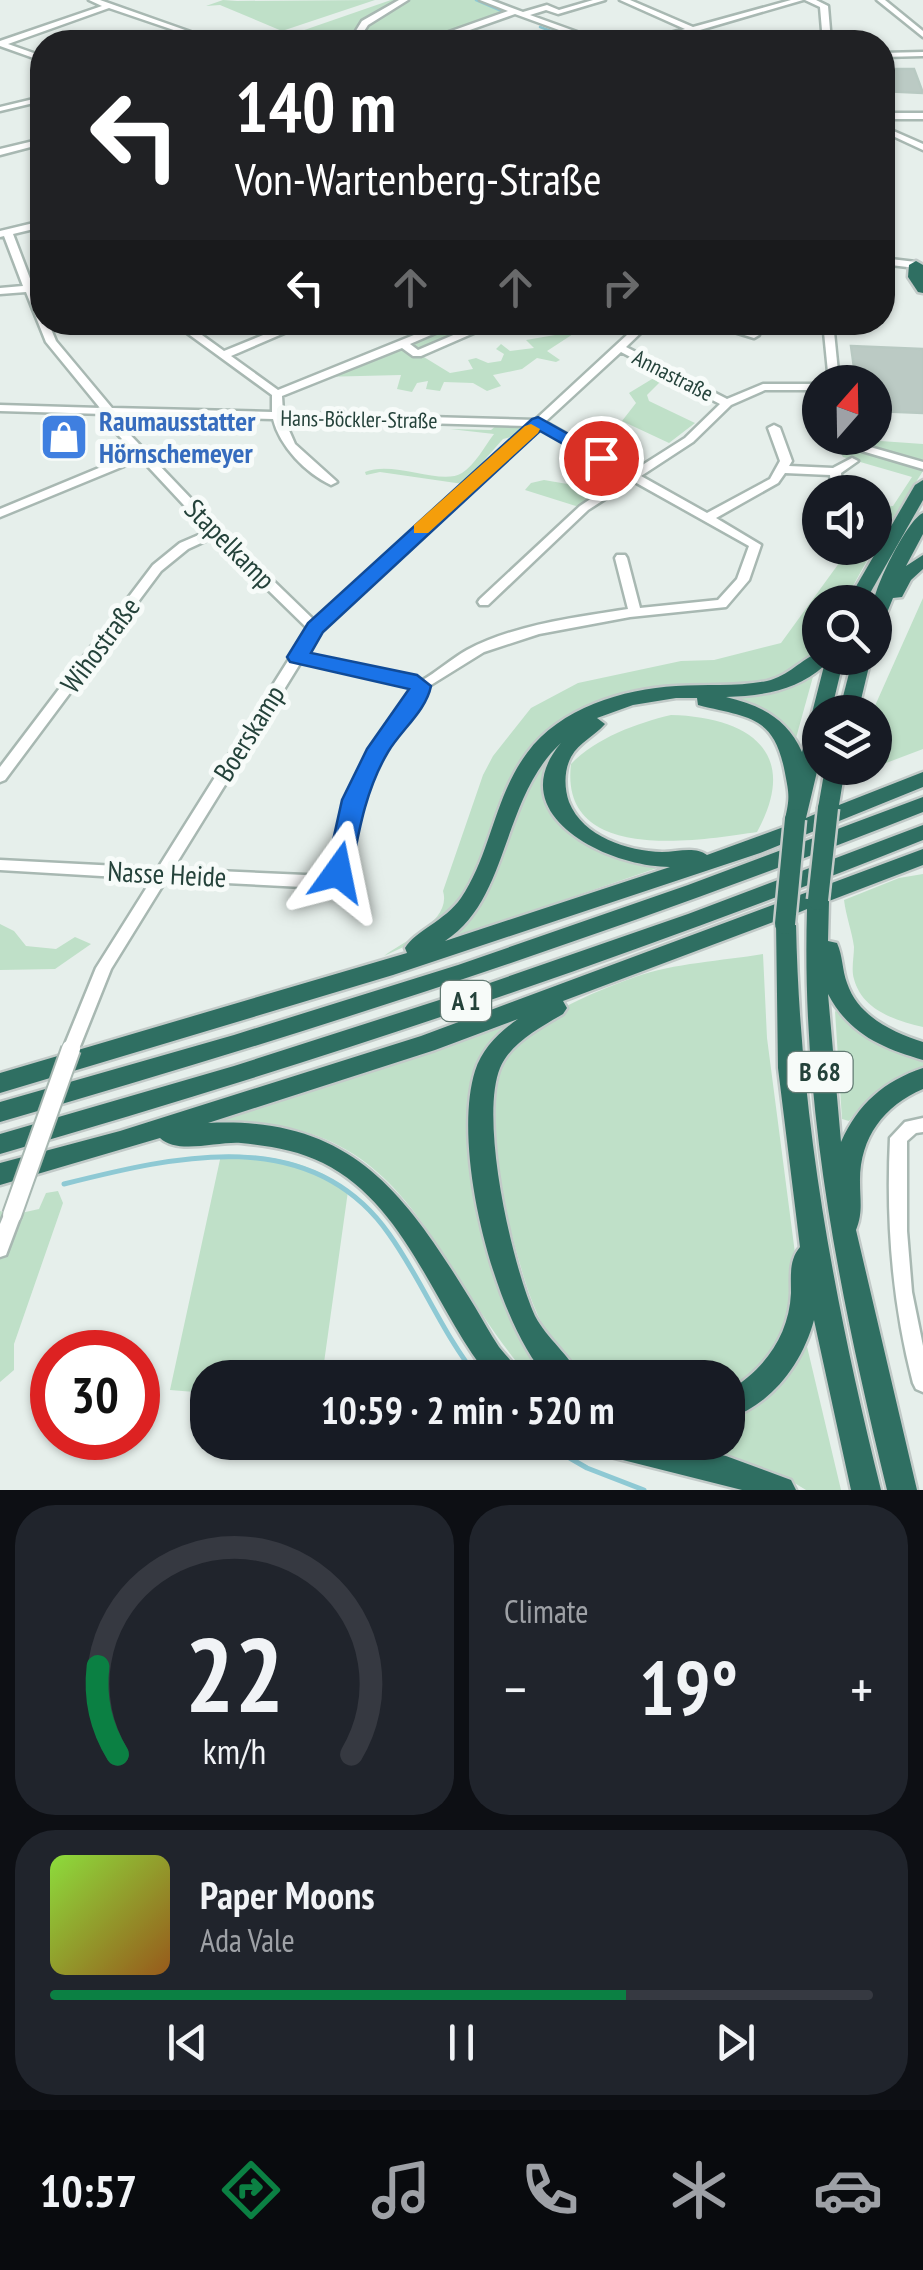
<!DOCTYPE html>
<meta charset="utf-8">
<style>
body{margin:0;font-family:"PT Sans Narrow",sans-serif;background:#20242c;color:#f1f3f6;height:100vh;display:flex;flex-direction:column;font-size:38px;white-space:nowrap}
*{box-sizing:border-box;margin:0}
p{font-size:32px;color:#9ea1a6}
.icon{flex:none;width:55px;height:55px;fill:none;stroke:currentColor;stroke-width:2;stroke-linecap:round;stroke-linejoin:round}
.map{position:relative;height:1490px;overflow:hidden}
.panel{display:flex;flex-direction:column;gap:15px;padding:15px;background:#0d0f14;flex:1}
.panel>*{flex:none}
.hud{position:absolute;left:30px;top:30px;width:865px;height:305px;border-radius:40px;box-shadow:0 2px 8px #0004;background:#202124;color:#fff;overflow:hidden}
.needle{width:65px;rotate:20deg}
.controls{position:absolute;left:802px;top:365px;display:grid;gap:20px}
.controls a{display:grid;place-items:center;width:90px;height:90px;border-radius:50%;background:#171b24;box-shadow:0 2px 8px #0004;font-size:50px}
.speed{position:absolute;left:30px;top:1330px;display:flex;gap:20px;font-size:50px;font-weight:700;text-align:center}
.speed>*{display:grid;place-content:center;width:130px;height:130px;border-radius:50%;background:#171b24;box-shadow:0 2px 8px #0004;line-height:1}
.speed .limit{border:15px solid #d22;background:#fff;color:#111}
.pin{position:absolute;display:grid;place-items:center;width:85px;height:85px;color:#fff;margin:-42px;border:5px solid #fff;border-radius:50%;box-shadow:0 2px 10px #0007}
.me{position:absolute;width:110px;margin:-55px;rotate:12deg;stroke-linejoin:round;filter:drop-shadow(0 0 8px #0008)}
.turn{display:flex;align-items:center;gap:35px;height:210px;padding:0 40px;font-size:45px}
.turn .icon{width:130px;height:130px;stroke-width:2.5}
.turn b{display:block;font-size:70px;line-height:85px}
.lanes{display:flex;align-items:center;height:95px;padding:0 40px;background:#0003;justify-content:center;gap:50px;direction:ltr}
.lanes .off{opacity:.35}
.big{font-size:75px;font-weight:700;line-height:1.1}
.panel .tile{flex:1;display:flex;flex-direction:column;justify-content:center;gap:15px;min-width:0;padding:0 35px;border-radius:40px;background:#20242c}
.panel .dial{align-items:center;gap:0}
.dial svg{height:260px;overflow:visible;fill:none;stroke:#363941;stroke-width:7;stroke-linecap:round;text-anchor:middle}
.dial text{fill:#f1f3f6;stroke:none}
.song{display:flex;align-items:center;gap:30px}
.cover{width:120px;height:120px;border-radius:15px;background:linear-gradient(135deg,hsl(90 70% 55%),hsl(30 70% 35%))}
.played{height:10px;border-radius:5px;background:linear-gradient(90deg,#0b8043 70%,#363941 70%)}
.keys{display:flex;justify-content:space-around;direction:ltr}
.heat{display:flex;justify-content:space-between;align-items:center;font-size:55px;direction:ltr}
.panel .tiles{flex:1;display:grid;gap:15px;grid-template-columns:1fr 1fr}
.tile:last-child{grid-column:span 2}
.trip{position:absolute;left:190px;top:1360px;width:555px;height:100px;border-radius:40px;background:#171b24;box-shadow:0 2px 8px #0004;font-weight:700;line-height:100px;text-align:center}
.menu{display:flex;height:160px;justify-content:space-around;align-items:center;background:#090b0e;color:#9ea1a6}
.menu .icon{width:70px;height:70px}
.menu .selected{color:#0b8043}
.menu b{font-size:45px;color:#f1f3f6}
.map>svg:first-child{display:block}
.green{fill:#bfe0c8}
.lines{fill:none;stroke-linecap:round;stroke-linejoin:round}
.stream-far1{stroke:#8ec9d4;stroke-width:2.5}
.stream{stroke:#8ec9d4;stroke-width:5}
.building{fill:#bbcac4;stroke:#b8c9c2;stroke-width:2.5}
.minor-casing{stroke:#a8b8b2;stroke-width:5}
.highway-casing{stroke:#c2cac8;stroke-width:5}
.minor{fill:#fff;fill-rule:evenodd}
.highway{fill:#2f6f62;fill-rule:evenodd}
.minor-bridge-casing{stroke:#a8b8b2;stroke-width:22;stroke-linecap:butt}
.highway-bridge-casing{stroke:#c2cac8;stroke-width:25;stroke-linecap:butt}
.minor-bridge{stroke:#fff;stroke-width:18}
.highway-bridge{stroke:#2f6f62;stroke-width:20}
.route{fill:#1a73e8;stroke:#114b97;stroke-width:2.5}
.slow{fill:#f59e0b}
.labels{text-anchor:middle;stroke-width:10;stroke-linejoin:round;paint-order:stroke}
.far-street-label{font-size:22px;fill:#24423a;stroke:#f7fbf9}
.shield{fill:#f7fbf9;stroke:#637a73;stroke-width:2.5}
.shield-label{font-size:25px;font-weight:bold;fill:#24423a}
.shop-label{font-size:28px;font-weight:bold;fill:#366cbe;stroke:#f7fbf9;text-anchor:start}
.street-label{font-size:28px;fill:#24423a;stroke:#f7fbf9}
</style>
<div class="map">
<svg width="923" height="1490" viewBox="0 0 923 1490">
<rect width="100%" height="100%" fill="#e6efeb"/>
<g class="green">
<polygon points="223,0 237,1 375,0 282,31 220,5 206,6"/>
<polygon points="391,0 476,0 504,12 441,35 442,42 301,42 287,36"/>
<polygon points="456,323 494,323 419,354 450,373 473,369 468,360 476,358 488,363 501,361 504,354 496,349 501,344 510,351 534,348 526,340 555,335 546,328 553,325 565,330 577,323 590,323 547,351 560,360 556,362 537,358 522,369 493,375 501,386 487,391 473,383 444,382 440,391 426,389 428,381 417,383 412,392 397,389 401,375 320,377"/>
<polygon points="657,376 663,379 647,395 649,401 695,423 669,443 622,421 636,403 629,393"/>
<path d="M497,425L526,426L515,436L503,439L463,484L380,472L366,475L365,472C394,460 441,486 462,473C475,465 484,447 494,434L450,429L491,430Z"/>
<polygon points="838,438 923,444 923,471 875,546 875,513 880,507 893,506 912,477 843,457 833,441"/>
<polygon points="544,480 579,486 596,493 579,507 525,490 531,483"/>
<path d="M850,548H874L844,602H820V640L806,662L789,672L760,682L625,696L525,757L502,793L473,890L423,938L384,956C404,941 452,921 443,891L483,775L493,756L531,708L578,683L681,661L714,660L781,643Z"/>
<polygon points="923,598 923,749 865,771 866,768 875,768 874,708"/>
<polygon points="814,673 796,738 706,695"/>
<path d="M671,715C749,717 801,752 757,832C697,841 559,864 571,764C596,738 637,723 671,715Z"/>
<path d="M567,736L555,750L547,771C554,788 559,807 567,824C583,855 635,860 666,865L447,940C503,889 491,849 520,789C530,770 552,752 567,736Z"/>
<path d="M923,874V1027C896,1021 862,1010 854,979C851,970 854,957 854,947C852,932 846,916 844,900L899,878Z"/>
<polygon points="0,924 14,931 26,946 56,949 75,937 91,944 55,969 0,970"/>
<path d="M763,954L767,1038L799,1284L789,1334L736,1394L728,1396V1378H587C538,1341 527,1289 511,1232C500,1192 479,1114 493,1074C509,1026 590,993 635,977C674,963 722,961 763,954Z"/>
<path d="M835,1011L923,1058V1070C889,1078 870,1094 849,1121L842,1119Z"/>
<path d="M513,1022L473,1141L554,1377H529C426,1258 410,1116 217,1122Z"/>
<path d="M221,1155C262,1153 317,1162 348,1191L322,1377L208,1378L207,1393L170,1390Z"/>
<polygon points="58,1191 63,1203 14,1344 14,1370 0,1382 0,1211 12,1215 39,1209 46,1193"/>
<polygon points="805,1338 841,1490 806,1490 783,1476 740,1460 649,1443 728,1442 728,1413 751,1403"/>
</g>
<g class="lines">
<g class="stream-far1">
<polyline points="476,0 504,12"/>
<polyline points="540,27 559,34"/>
</g>
<g class="stream">
<path d="M64,1184C176,1156 311,1123 389,1234C422,1280 442,1333 478,1378"/>
<polyline points="542,1442 587,1468 644,1490"/>
</g>
</g>
<g class="building">
<polygon points="882,69 914,69 923,93 882,91"/>
<polygon points="851,346 923,349 923,413 875,411 875,382 856,382"/>
</g>
<g class="lines">
<g class="minor-casing">
<g id="minor">
<polygon points="89,0 100,0 219,42 209,42 109,8 8,44 42,56 42,61 0,46 0,41 102,6"/>
<polygon points="399,0 408,0 368,25 357,42 349,42 362,21"/>
<polygon points="480,0 491,0 523,12 547,5 559,10 593,0 605,0 558,14 546,10 530,15 602,41 617,40 621,42 592,42 515,14 450,37 452,42 444,42 443,34 508,11"/>
<path d="M620,0H630L693,27L791,0H803L700,30L725,42C712,42 705,34 693,33C680,31 660,42 644,42L645,40L685,29Z"/>
<polygon points="805,0 816,0 828,6 831,42 823,42 820,7"/>
<polygon points="877,0 885,0 923,31 923,37"/>
<polygon points="923,52 923,56 882,57 882,53"/>
<polygon points="42,97 42,101 0,111 0,107"/>
<rect x="882" y="113" width="41" height="6"/>
<polygon points="882,126 923,144 923,150 882,131"/>
<polygon points="42,139 42,144 0,155 0,149"/>
<path d="M42,221V227L13,234L42,310V322H48L56,341L112,408L272,412V395L172,322H184L224,351L295,322H310L231,356L278,390L446,322H461L410,344L418,350L484,322H499L421,356H413L402,348L282,396L283,413L535,420L641,322H652L626,347L727,399L763,384H820V390H765L731,405L693,442L641,476L707,513L770,479L780,461L768,428L774,425L780,428L792,461L789,466L833,468L852,458L858,461L841,473L842,492H832L830,475L785,473L778,483L716,518L761,545L749,580L726,607L630,617L539,634L484,652L426,688L423,698L384,750L361,800L339,884L322,888L166,880L111,969L77,1054L71,1056L65,1054L63,1049L96,968L152,879L0,870V860L158,868L308,629L214,537L188,549L161,571L5,780L0,782V767L153,565L180,543L208,531L141,459L0,517V509L135,453L108,424L105,414L0,411V405L100,408L46,342L26,292L0,294V288L23,286L4,236L0,237V231ZM621,352L720,404L685,438L633,471L545,422ZM116,414L273,419C280,447 306,473 331,485L337,482L335,480L295,444L284,419L528,426L315,621L220,529L117,421ZM539,428L625,476L580,506L480,599L478,602L480,605H488L588,510L633,481L749,546L737,579L718,600L640,608L627,558L625,555H617L615,558L628,609C577,617 513,625 467,650C451,659 437,672 421,681L410,676L305,654L320,630ZM301,662L406,683L413,688L411,694L371,749L347,800L328,876L173,869Z"/>
<polygon points="882,258 916,262 921,265 916,268 882,264"/>
<polygon points="702,322 720,322 759,335 754,338"/>
<polygon points="823,322 833,322 839,382 829,382"/>
<polygon points="842,438 855,438 870,447 923,462 923,469 862,451"/>
<path d="M923,1118V1132L916,1133L907,1141V1231L912,1292L923,1346V1392L916,1389L913,1383C892,1302 886,1222 890,1138L905,1122Z"/>
<polygon points="12,1207 18,1210 21,1215 6,1255 0,1257 0,1224 6,1210"/>
</g>
</g>
<g class="highway-casing">
<g id="highway">
<polygon points="916,261 923,265 923,293 918,292 908,277 909,265"/>
<polygon points="923,480 923,500 865,602 847,602 915,485"/>
<path d="M923,513V534L906,566L923,555V569L911,580L902,597L893,598L884,620L875,626C875,618 873,608 874,602C875,586 908,519 923,513Z"/>
<path d="M820,652V658H844L831,712H820V759L806,818L820,812L818,808L825,768H845L839,805L923,772V787L760,853L393,975L0,1093V1073L407,953L405,948C415,931 445,921 461,898C491,854 494,797 527,753C560,708 623,689 676,686C706,684 737,687 767,681C789,676 801,659 820,652ZM824,666L802,752C787,718 760,705 726,697C761,696 796,691 824,666ZM676,698H697L698,705C748,718 774,714 785,773C789,794 790,797 785,819L789,825L707,855C695,846 677,852 662,852C628,851 583,837 569,802C564,788 564,770 571,757C579,742 595,736 605,724L597,718L633,705ZM561,743C500,815 608,867 670,867L445,941C510,899 501,798 561,743Z"/>
<polygon points="853,658 871,658 858,712 839,712"/>
<path d="M923,797V812C620,932 313,1032 0,1122V1102L234,1035L458,965L688,885Z"/>
<path d="M923,825V840C620,961 313,1064 0,1154V1134L234,1066L458,994L688,914Z"/>
<path d="M923,849V865L829,901L828,941L837,943C843,956 842,970 847,983C858,1016 892,1032 923,1042V1060C882,1048 849,1034 828,994L841,1142C858,1104 884,1081 923,1068V1089C883,1106 859,1139 860,1183C860,1200 863,1213 856,1230L917,1490H887C840,1296 801,1110 807,909L788,917L796,924C800,1119 834,1301 881,1490H851L814,1320C802,1364 772,1404 728,1419V1391C764,1370 789,1336 791,1293C791,1275 789,1260 800,1247L778,1068L776,921L563,1001L567,1008L563,1014C541,1027 510,1043 500,1068C479,1120 512,1265 535,1316C547,1339 570,1355 580,1378H547C494,1318 451,1148 475,1071C482,1049 499,1032 518,1019L435,1050L208,1123C354,1116 406,1195 475,1307C483,1320 490,1334 499,1347C507,1357 516,1365 522,1378H490C434,1309 407,1205 323,1163C297,1150 269,1146 241,1143C219,1141 177,1155 160,1138L0,1185V1163L120,1131L421,1036Z"/>
<polygon points="593,1442 668,1442 726,1456 791,1480 796,1490 742,1490 607,1456 597,1452"/>
</g>
</g>
<use href="#minor" class="minor"/>
<use href="#highway" class="highway"/>
<g class="minor-bridge-casing">
<polyline id="minor-bridge" points="12,1215 71,1049"/>
</g>
<g class="highway-bridge-casing">
<g id="highway-bridge">
<polyline points="818,900 828,808"/>
<polyline points="785,924 795,819"/>
</g>
</g>
<use href="#minor-bridge" class="minor-bridge"/>
<use href="#highway-bridge" class="highway-bridge"/>
</g>
<path class="route" d="M538,417L611,458L608,462H595L540,431L323,632L311,653L417,675L431,686C426,711 401,730 388,752C366,789 359,830 351,872L347,878H330L326,872L342,800L367,749L409,689L290,662L287,657L308,623L532,419Z"/>
<polygon class="slow" points="531,424 540,429 538,433 428,533 414,533 414,525 525,426"/>
<defs>
<g id="shop-square" transform="scale(2.5)"><rect x="-9" y="-9" width="18" height="18" rx="4" fill="#3f7fe0" stroke="#f7fbf9"/><path d="M-5-2.5h2.3a2.7 3.5 0 0 1 5.4 0H5L5.5 6h-11ZM-1.5-2.5h3a1.5 2.3 0 0 0-3 0Z" fill="#fff"/></g>
</defs>
<g fill-rule="evenodd">
<use href="#shop-square" x="64" y="437"/>
</g>
<g class="labels">
<g class="far-street-label">
<text transform="translate(673 375) rotate(27)" y="8">Annastraße</text>
<text transform="translate(359 419) rotate(1)" y="8">Hans-Böckler-Straße</text>
</g>
<g class="shield">
<rect x="441" y="981" width="50" height="40" rx="8"/>
<rect x="787.5" y="1052" width="65" height="40" rx="8"/>
</g>
<g class="shield-label">
<text x="466" y="1010">A 1</text>
<text x="820" y="1081">B 68</text>
</g>
<g class="shop-label">
<text x="99" y="431">Raumausstatter<tspan x="99" dy="32">Hörnschemeyer</tspan></text>
</g>
<g class="street-label">
<text transform="translate(230 544) rotate(45)" y="10">Stapelkamp</text>
<text transform="translate(100 645) rotate(-53)" y="10">Wihostraße</text>
<text transform="translate(249 733) rotate(-58)" y="10">Boerskamp</text>
<text transform="translate(167 874) rotate(3)" y="10">Nasse Heide</text>
</g>
</g>
</svg>
<div class="controls">
<a><svg class="needle" viewBox="-14 -14 28 28"><path d="M0-13l5 13h-10z" fill="#e53935"/><path d="M0 13l5-13h-10z" fill="#9ea1a6"/></svg></a>
<a><svg class="icon" aria-label="sound" viewBox="0 0 24 24"><path d="M4 9h4l5-4v14l-5-4H4zM17 9q2 3 0 6"/></svg></a>
<a><svg class="icon" aria-label="search" viewBox="0 0 24 24"><circle cx="10" cy="10" r="6"/><path d="M15 15l6 6"/></svg></a>
<a><svg class="icon" aria-label="layers" viewBox="0 0 24 24"><path d="M12 4l9 5-9 5-9-5zM3 14l9 5 9-5"/></svg></a>
</div>
<div class="speed"><div class="limit">30</div></div>
<div class="pin" style="left:601px;top:458px;background:#d93025"><svg class="icon" aria-label="arrive" viewBox="0 0 24 24"><path d="M6 21V4h12l-3 4 3 4H6"/></svg></div>
<svg class="me" style="left:338px;top:872px" viewBox="-20 -20 40 40"><path d="M0-17L14 15 0 8-14 15z" fill="#1a73e8" stroke="#fff" stroke-width="4"/></svg>
<div class="trip">10:59 · 2 min · 520 m</div>
<div class="hud">
<div class="turn"><svg class="icon" aria-label="left" viewBox="0 0 24 24"><path d="M17 20v-9H6M10 6l-5 5 5 5"/></svg><div><b>140 m</b>Von-Wartenberg-Straße</div></div>
<div class="lanes"><svg class="icon" aria-label="left" viewBox="0 0 24 24"><path d="M17 20v-9H6M10 6l-5 5 5 5"/></svg><svg class="icon off" aria-label="ahead" viewBox="0 0 24 24"><path d="M12 20V5M6 11l6-6 6 6"/></svg><svg class="icon off" aria-label="ahead" viewBox="0 0 24 24"><path d="M12 20V5M6 11l6-6 6 6"/></svg><svg class="icon off" aria-label="right" viewBox="0 0 24 24"><path d="M7 20v-9h11M14 6l5 5-5 5"/></svg></div>
</div>
</div>
<section class="panel">
<div class="tiles">
<div class="tile dial"><svg viewBox="0 0 100 80">
<path d="M14 69A42 42 0 1 1 86 69"/>
<path d="M14 69A42 42 0 0 1 8 42" stroke="#0b8043"/>
<text x="50" y="56" font-size="32" font-weight="700">22</text>
<text x="50" y="72" font-size="11">km/h</text>
</svg></div>
<div class="tile"><p>Climate</p>
<div class="heat"><a>−</a><b class="big">19°</b><a>+</a></div>
</div>
<div class="tile">
<div class="song"><i class="cover"></i><div><b>Paper Moons</b><p>Ada Vale</p></div></div>
<div class="played"></div>
<div class="keys"><svg class="icon" aria-label="previous" viewBox="0 0 24 24"><path d="M18 5L8 12l10 7zM5 5v14"/></svg><svg class="icon" aria-label="pause" viewBox="0 0 24 24"><path d="M8 5v14M16 5v14"/></svg><svg class="icon" aria-label="next" viewBox="0 0 24 24"><path d="M6 5l10 7-10 7zM19 5v14"/></svg></div>
</div>
</div>
</section>
<nav class="menu">
<b>10:57</b>
<svg class="icon selected" aria-label="directions" viewBox="0 0 24 24"><path d="M12 3l9 9-9 9-9-9zM9 14v-3h6M13 9l2 2-2 2"/></svg>
<svg class="icon" aria-label="music" viewBox="0 0 24 24"><path d="M9 18V5l10-2v13"/><circle cx="6" cy="18" r="3"/><circle cx="16" cy="16" r="3"/></svg>
<svg class="icon" aria-label="phone" viewBox="0 0 24 24"><path d="M5 4h4l2 5-3 2q2 4 5 5l2-3 5 2v4C11 20 4 13 5 4z"/></svg>
<svg class="icon" aria-label="climate" viewBox="0 0 24 24"><path d="M12 3v18M4 7l16 10M4 17L20 7"/></svg>
<svg class="icon" aria-label="car" viewBox="0 0 24 24"><path d="M5 17H2v-5l4-1 3-4h7l3 4 3 1v5h-3M9 17h6M6 11h13"/><circle cx="7" cy="17" r="2"/><circle cx="17" cy="17" r="2"/></svg>
</nav>
